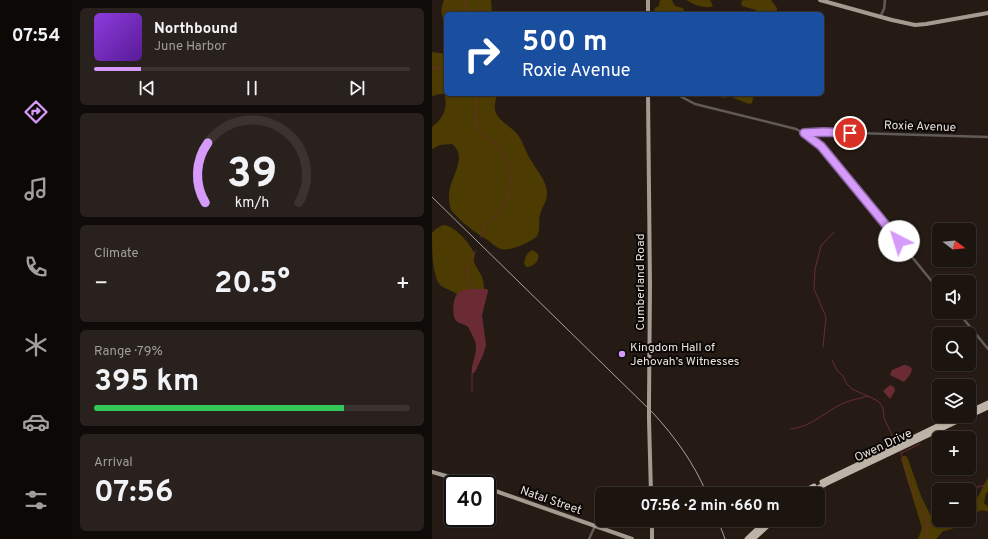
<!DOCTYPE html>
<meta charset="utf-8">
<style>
body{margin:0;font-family:Overpass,sans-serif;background:#29211d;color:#f1f3f6;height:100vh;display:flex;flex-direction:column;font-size:15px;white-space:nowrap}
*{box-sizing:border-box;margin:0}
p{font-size:13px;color:#a09e9e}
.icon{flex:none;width:22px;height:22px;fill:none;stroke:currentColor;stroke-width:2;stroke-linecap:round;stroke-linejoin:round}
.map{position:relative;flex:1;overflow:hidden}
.drawer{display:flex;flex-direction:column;gap:8px;padding:8px;background:#0f0b08;width:360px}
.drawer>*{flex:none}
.hud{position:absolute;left:12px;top:12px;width:380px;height:84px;border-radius:6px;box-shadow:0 1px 3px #0004,0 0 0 1px #3a332f;background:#1a4fa0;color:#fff;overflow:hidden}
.needle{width:26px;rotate:106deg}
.buttons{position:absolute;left:500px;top:223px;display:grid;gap:8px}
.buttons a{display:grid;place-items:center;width:44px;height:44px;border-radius:6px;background:#1c140f;box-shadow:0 1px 3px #0004,0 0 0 1px #3a332f;font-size:20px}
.speed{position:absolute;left:12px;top:475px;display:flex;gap:8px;font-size:20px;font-weight:700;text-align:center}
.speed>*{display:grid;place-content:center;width:52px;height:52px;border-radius:50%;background:#1c140f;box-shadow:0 1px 3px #0004,0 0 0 1px #3a332f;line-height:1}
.speed .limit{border:2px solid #111;border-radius:6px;background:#fff;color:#111}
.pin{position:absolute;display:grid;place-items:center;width:34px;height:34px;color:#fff;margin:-17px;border:2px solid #fff;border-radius:50%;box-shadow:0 1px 4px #0007}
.me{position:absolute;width:44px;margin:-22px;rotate:320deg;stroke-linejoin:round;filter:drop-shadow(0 0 3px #0008)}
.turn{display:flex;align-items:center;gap:14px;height:84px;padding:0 12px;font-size:18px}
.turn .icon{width:52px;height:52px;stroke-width:2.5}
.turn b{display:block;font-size:28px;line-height:34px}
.big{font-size:30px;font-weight:700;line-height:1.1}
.drawer .tile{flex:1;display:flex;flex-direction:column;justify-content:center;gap:6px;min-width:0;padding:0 14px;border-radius:6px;background:#29211d}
.drawer .dial{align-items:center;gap:0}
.dial svg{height:104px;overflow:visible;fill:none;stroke:#3a332f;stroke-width:7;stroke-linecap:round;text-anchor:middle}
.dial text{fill:#f1f3f6;stroke:none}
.song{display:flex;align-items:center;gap:12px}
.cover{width:48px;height:48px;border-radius:6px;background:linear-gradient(135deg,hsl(270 70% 55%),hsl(270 70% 35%))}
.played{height:4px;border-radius:2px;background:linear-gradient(90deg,#d69bfa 15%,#3a332f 15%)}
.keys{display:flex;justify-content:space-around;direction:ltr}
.heat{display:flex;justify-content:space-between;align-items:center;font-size:22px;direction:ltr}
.charge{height:6px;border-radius:3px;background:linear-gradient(90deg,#34c759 79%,#3a332f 0)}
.trip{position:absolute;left:163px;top:487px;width:230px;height:40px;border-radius:6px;background:#1c140f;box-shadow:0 1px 3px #0004,0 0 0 1px #3a332f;font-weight:700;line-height:40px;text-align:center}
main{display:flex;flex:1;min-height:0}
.dock{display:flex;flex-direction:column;width:72px;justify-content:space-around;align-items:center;background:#0b0806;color:#a09e9e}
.dock .icon{width:28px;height:28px}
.dock .current{color:#d69bfa}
.dock b{font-size:18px;color:#f1f3f6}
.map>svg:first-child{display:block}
.green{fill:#4c3c01}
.water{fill:#6b2b35}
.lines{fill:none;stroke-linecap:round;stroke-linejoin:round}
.stream{stroke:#6b2b35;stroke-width:1}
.minor{stroke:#605b56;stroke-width:2.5}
.major{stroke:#a39a90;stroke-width:4}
.highway{stroke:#beb3a7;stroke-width:5}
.rail{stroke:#a9a09b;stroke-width:1}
.major-bridge{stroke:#a39a90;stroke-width:4}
.route-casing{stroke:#8b65a2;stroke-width:10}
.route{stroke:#d69bfa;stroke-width:7}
.poi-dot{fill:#d69bfa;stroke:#0b0705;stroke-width:1.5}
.labels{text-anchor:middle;stroke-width:4;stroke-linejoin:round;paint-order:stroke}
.street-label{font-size:12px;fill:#e9e1dd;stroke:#0b0705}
.poi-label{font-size:12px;fill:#e9e1dd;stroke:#0b0705;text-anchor:start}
</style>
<main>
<nav class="dock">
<b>07:54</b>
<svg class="icon current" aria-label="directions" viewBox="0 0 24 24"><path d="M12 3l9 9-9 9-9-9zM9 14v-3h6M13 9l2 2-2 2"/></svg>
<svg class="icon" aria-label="music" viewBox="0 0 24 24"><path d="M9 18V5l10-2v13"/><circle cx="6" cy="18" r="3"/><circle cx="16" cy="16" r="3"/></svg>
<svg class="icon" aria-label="phone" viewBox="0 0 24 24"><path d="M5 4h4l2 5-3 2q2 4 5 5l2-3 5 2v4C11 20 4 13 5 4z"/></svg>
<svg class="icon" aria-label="climate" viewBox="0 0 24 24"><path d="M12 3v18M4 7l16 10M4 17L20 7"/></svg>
<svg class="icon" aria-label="car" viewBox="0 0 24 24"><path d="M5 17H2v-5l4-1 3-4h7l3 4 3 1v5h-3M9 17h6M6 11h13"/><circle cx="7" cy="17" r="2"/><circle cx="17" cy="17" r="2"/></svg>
<svg class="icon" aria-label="filters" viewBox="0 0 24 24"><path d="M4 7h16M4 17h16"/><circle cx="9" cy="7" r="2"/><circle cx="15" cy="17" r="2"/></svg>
</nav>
<section class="drawer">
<div class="tile">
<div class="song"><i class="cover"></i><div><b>Northbound</b><p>June Harbor</p></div></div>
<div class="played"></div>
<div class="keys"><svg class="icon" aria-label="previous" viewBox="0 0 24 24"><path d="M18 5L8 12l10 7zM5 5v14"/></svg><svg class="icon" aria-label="pause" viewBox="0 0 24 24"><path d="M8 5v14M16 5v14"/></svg><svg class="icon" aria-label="next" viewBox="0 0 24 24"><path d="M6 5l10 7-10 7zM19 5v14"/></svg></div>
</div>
<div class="tile dial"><svg viewBox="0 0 100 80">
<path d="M14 69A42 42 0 1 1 86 69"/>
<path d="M14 69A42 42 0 0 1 16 23" stroke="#d69bfa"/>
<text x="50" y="56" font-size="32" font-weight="700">39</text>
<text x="50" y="72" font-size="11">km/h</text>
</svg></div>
<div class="tile"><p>Climate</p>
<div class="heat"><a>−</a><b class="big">20.5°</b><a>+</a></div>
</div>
<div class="tile"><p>Range · 79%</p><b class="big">395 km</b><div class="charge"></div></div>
<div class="tile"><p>Arrival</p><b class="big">07:56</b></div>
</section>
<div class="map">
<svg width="556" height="539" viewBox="0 0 556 539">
<rect width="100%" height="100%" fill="#261b14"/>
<g class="green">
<path d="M12,0H59L60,14H14V25C9,16 8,10 12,0Z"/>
<polygon points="228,0 240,0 243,6 251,8 252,11 251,14 228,14 222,12 223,8 227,6"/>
<path d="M255,0H278L281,6C274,9 261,5 255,0Z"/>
<polygon points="311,0 339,0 345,8 344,14 325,14 324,10 310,6 309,3"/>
<path d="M0,52L14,54V94H66C63,100 61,109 65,115C69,122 81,128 86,135C91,142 93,150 97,157C103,169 116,181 115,195C115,202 109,208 108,215C106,221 109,230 105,236C100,242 76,252 69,249C63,247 59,242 54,239C42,232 28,221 19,210C17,203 16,196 18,188C21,175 35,155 20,144L8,145L0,149V127C11,119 17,107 12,94H8L0,96Z"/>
<polygon points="291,94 322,94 320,103 317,104 299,97 290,98 289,96"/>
<path d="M11,225C24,226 37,243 43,254C40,262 44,266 48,273C51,278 52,283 52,289L29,291L25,294C19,290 13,289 8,285C0,276 0,247 0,233L4,229Z"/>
<path d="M101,250L106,254C108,261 101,267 94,267L92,263C93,257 95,252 101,250Z"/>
<path d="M471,456H474L476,459L489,496L499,516H502L507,513V520H517V522L523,520H535C528,525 520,530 511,531L504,539H486L490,528L469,459Z"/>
<path d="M556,477V492L554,493L552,503L556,507V512C548,508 543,513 537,518V508L547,495Z"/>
</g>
<g class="water">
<path d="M39,289H55L56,291L50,315L54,345L51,355L43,372L40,374C38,364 47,353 43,341C41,337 38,330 36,327C32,323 25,324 23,319C20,313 21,296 27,292C30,290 35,290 39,289Z"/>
<polygon points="472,365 477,366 480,369 478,375 472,382 458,375 460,370"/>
<polygon points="458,385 462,387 463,391 458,399 451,391"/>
</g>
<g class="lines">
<g class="stream">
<polyline points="33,0 36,14"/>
<polyline points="0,68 14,68"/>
<path d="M43,94C47,105 40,116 45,127C49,135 55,137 61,142C77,158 83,182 73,202C68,215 61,216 53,225C51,228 50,233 49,237"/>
<path d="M39,289C33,272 33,265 44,251"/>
<polyline points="391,347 394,317 382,289 383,269 389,246 402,232"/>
<polyline points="400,360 405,370 411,376 415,384 420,389 444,400 448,403 451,408 452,418 460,435 462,444"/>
<polyline points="40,392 40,374"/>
<path d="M359,429C380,427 393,411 412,403C418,400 430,398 436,396"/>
<path d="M469,452C472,462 474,473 477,483C482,497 493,508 495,523C496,528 494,534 494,539"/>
<polyline points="469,453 488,444"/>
<polyline points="537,491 545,487 554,485"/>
<polyline points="496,526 507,518"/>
</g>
<g class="minor">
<polyline points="448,17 452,9 453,0"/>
<polyline points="244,94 263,104 364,129 380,138 394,152 507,290"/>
<polyline points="373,132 391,132 556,137"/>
<polyline points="526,312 556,349"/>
<polyline points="157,539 163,526"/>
</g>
<g class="major">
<polyline points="216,0 216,14"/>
<polyline points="388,0 460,20 483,25 494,24 556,13"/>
<polyline points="216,94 218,286 217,401"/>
<polyline points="217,420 219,494"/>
<polyline points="0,472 42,484"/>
<polyline points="55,488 200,539"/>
<polyline points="220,520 220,539"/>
</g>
<g class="highway">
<polyline points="537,412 556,403"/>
<polyline points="537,416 556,407"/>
<polyline points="390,482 526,416"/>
<polyline points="367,494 382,486"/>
<polyline points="375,494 395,483 536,416"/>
<polyline points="315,539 335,520"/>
<polyline points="321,539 342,520"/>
</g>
<g class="rail">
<path d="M0,197L221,413C243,437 262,463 275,494"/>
<polyline points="286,520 293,539"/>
</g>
<polyline class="major-bridge" points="217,420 217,401"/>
</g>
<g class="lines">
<g class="route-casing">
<polyline id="route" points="418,133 391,132 372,133 389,146 467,241"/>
</g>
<use href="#route" class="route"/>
</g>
<circle class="poi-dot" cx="190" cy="354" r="4"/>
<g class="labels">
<g class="street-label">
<text transform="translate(488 126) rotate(2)" y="4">Roxie Avenue</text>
<text transform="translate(208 282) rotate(-90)" y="4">Cumberland Road</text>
<text transform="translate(451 445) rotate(-25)" y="4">Owen Drive</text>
<text transform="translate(119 500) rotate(19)" y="4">Natal Street</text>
</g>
<g class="poi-label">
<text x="198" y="351">Kingdom Hall of<tspan x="198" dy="14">Jehovah’s Witnesses</tspan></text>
</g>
</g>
</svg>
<div class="buttons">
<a><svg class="needle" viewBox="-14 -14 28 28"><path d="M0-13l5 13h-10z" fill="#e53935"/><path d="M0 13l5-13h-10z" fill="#a09e9e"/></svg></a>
<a><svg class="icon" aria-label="sound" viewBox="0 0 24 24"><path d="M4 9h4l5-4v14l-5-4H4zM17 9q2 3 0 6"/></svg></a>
<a><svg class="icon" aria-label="search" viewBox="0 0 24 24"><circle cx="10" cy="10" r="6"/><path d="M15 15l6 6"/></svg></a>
<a><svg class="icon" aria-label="layers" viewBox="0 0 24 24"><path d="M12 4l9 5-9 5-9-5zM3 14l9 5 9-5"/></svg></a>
<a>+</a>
<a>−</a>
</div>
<div class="speed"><div class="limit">40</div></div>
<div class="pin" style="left:418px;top:133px;background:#d93025"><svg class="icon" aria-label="arrive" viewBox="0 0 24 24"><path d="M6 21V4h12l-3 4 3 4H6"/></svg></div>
<svg class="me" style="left:467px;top:241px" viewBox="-20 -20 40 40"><circle r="19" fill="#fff"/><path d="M0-13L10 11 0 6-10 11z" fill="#d69bfa"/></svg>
<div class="trip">07:56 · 2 min · 660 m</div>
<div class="hud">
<div class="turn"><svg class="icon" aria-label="right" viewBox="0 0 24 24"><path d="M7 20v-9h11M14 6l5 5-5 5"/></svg><div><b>500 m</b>Roxie Avenue</div></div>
</div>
</div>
</main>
